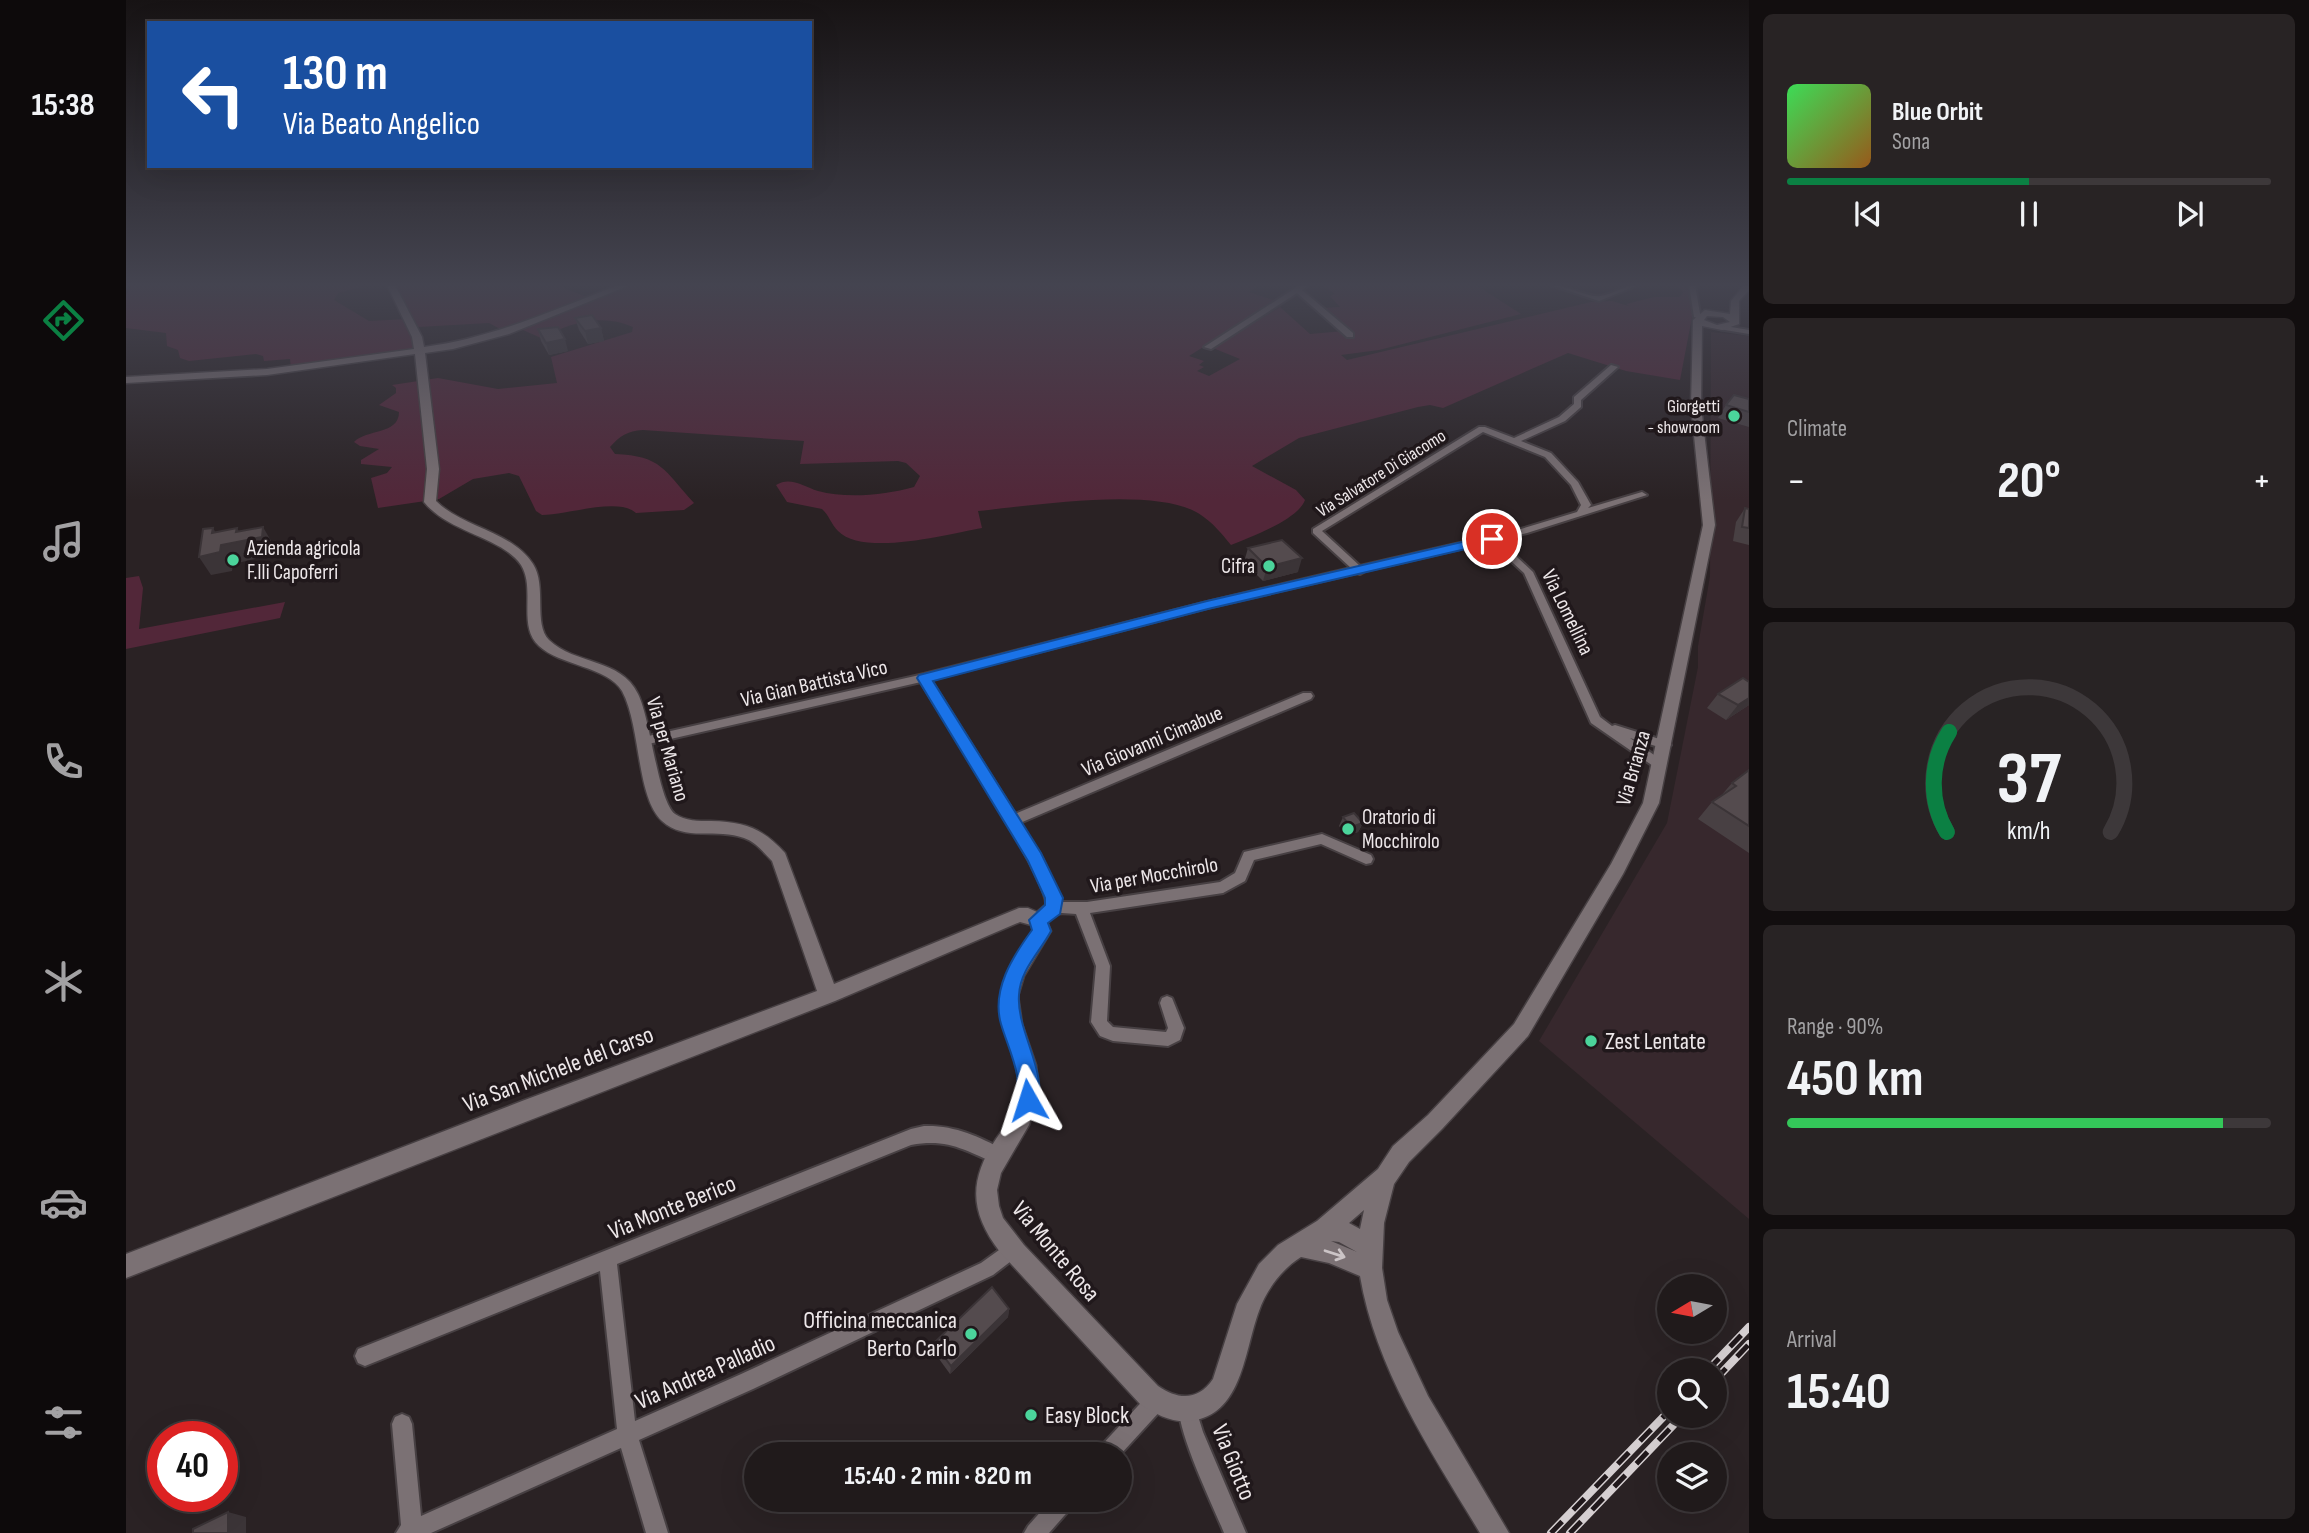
<!DOCTYPE html>
<meta charset="utf-8">
<style>
body{margin:0;font-family:"Sofia Sans Condensed",sans-serif;background:#282324;color:#f1f3f6;height:100vh;display:flex;flex-direction:column;font-size:26px;white-space:nowrap}
*{box-sizing:border-box;margin:0}
p{font-size:23px;color:#a2a1a3}
.icon{flex:none;width:38px;height:38px;fill:none;stroke:currentColor;stroke-width:2;stroke-linecap:round;stroke-linejoin:round}
.map{position:relative;flex:1;overflow:hidden}
.details{display:flex;flex-direction:column;gap:14px;padding:14px;background:#120e0f;width:560px}
.details>*{flex:none}
.guide{position:absolute;left:21px;top:21px;width:665px;height:147px;border-radius:0px;box-shadow:0 7px 28px #0002,0 0 0 2px #3d383a;background:#1a4fa0;color:#fff;overflow:hidden}
.needle{width:46px;rotate:260deg}
.tools{position:absolute;left:1531px;top:1274px;display:grid;gap:14px}
.tools a{display:grid;place-items:center;width:70px;height:70px;border-radius:50%;background:#201a1b;box-shadow:0 7px 28px #0002,0 0 0 2px #3d383a;font-size:35px}
.speed{position:absolute;left:21px;top:1421px;display:flex;gap:14px;font-size:35px;font-weight:700;text-align:center}
.speed>*{display:grid;place-content:center;width:91px;height:91px;border-radius:50%;background:#201a1b;box-shadow:0 7px 28px #0002,0 0 0 2px #3d383a;line-height:1}
.speed .limit{border:10px solid #d22;background:#fff;color:#111}
.pin{position:absolute;display:grid;place-items:center;width:60px;height:60px;color:#fff;margin:-30px;border:4px solid #fff;border-radius:50%;box-shadow:0 2px 7px #0007}
.me{position:absolute;width:77px;margin:-38px;rotate:354deg;stroke-linejoin:round;filter:drop-shadow(0 0 5px #0008)}
.turn{display:flex;align-items:center;gap:24px;height:147px;padding:0 21px;font-size:32px}
.turn .icon{width:91px;height:91px;stroke-width:2.5}
.turn b{display:block;font-size:49px;line-height:60px}
.big{font-size:52px;font-weight:700;line-height:1.1}
.details .tile{flex:1;display:flex;flex-direction:column;justify-content:center;gap:10px;min-width:0;padding:0 24px;border-radius:10px;background:#282324}
.details .dial{align-items:center;gap:0}
.dial svg{height:182px;overflow:visible;fill:none;stroke:#3d383a;stroke-width:7;stroke-linecap:round;text-anchor:middle}
.dial text{fill:#f1f3f6;stroke:none}
.song{display:flex;align-items:center;gap:21px}
.cover{width:84px;height:84px;border-radius:10px;background:linear-gradient(135deg,hsl(130 70% 55%),hsl(30 70% 35%))}
.played{height:7px;border-radius:4px;background:linear-gradient(90deg,#0b8043 50%,#3d383a 50%)}
.keys{display:flex;justify-content:space-around;direction:ltr}
.heat{display:flex;justify-content:space-between;align-items:center;font-size:38px;direction:ltr}
.charge{height:10px;border-radius:5px;background:linear-gradient(90deg,#34c759 90%,#3d383a 0)}
.trip{position:absolute;left:618px;top:1442px;width:388px;height:70px;border-radius:35px;background:#201a1b;box-shadow:0 7px 28px #0002,0 0 0 2px #3d383a;font-weight:700;line-height:70px;text-align:center}
main{display:flex;flex:1;min-height:0}
.menu{display:flex;flex-direction:column;width:126px;justify-content:space-around;align-items:center;background:#0d0a0b;color:#a2a1a3}
.menu .icon{width:49px;height:49px}
.menu .active{color:#0b8043}
.menu b{font-size:32px;color:#f1f3f6}
.map>svg:first-child{display:block}
.built{fill:#37282d}
.green{fill:#522739}
.lines{fill:none;stroke-linecap:round;stroke-linejoin:round}
.minor-casing{stroke:#474043;stroke-width:4}
.tertiary-casing{stroke:#474043;stroke-width:3}
.minor{fill:#7b7174;fill-rule:evenodd}
.tertiary{fill:#7b7174;fill-rule:evenodd}
.rail-casing{stroke:#d5cfd1;stroke-width:8}
.rail{stroke:#20181b;stroke-width:5;stroke-dasharray:16;stroke-linecap:butt}
.wall{fill:#484043}
.shaded-wall{fill:#3b3437}
.building{fill:#544b4e;stroke:#3b3437;stroke-width:2}
.oneway{stroke:#cbc4c6}
.route{fill:#1a73e8;stroke:#114b97;stroke-width:2}
.poi-dot{fill:#4bd49b;stroke:#20181b;stroke-width:2.5}
.labels{text-anchor:middle;stroke-width:7;stroke-linejoin:round;paint-order:stroke}
.far-poi-label{font-size:18px;fill:#ede7e9;stroke:#20181b;text-anchor:end}
.far-street-label{font-size:18px;fill:#ede7e9;stroke:#20181b}
.poi-label{font-size:21px;fill:#ede7e9;stroke:#20181b;text-anchor:start}
.street-label{font-size:21px;fill:#ede7e9;stroke:#20181b}
.near-poi-label{font-size:24px;fill:#ede7e9;stroke:#20181b;text-anchor:start}
.near-street-label{font-size:24px;fill:#ede7e9;stroke:#20181b}
</style>
<main>
<nav class="menu">
<b>15:38</b>
<svg class="icon active" aria-label="directions" viewBox="0 0 24 24"><path d="M12 3l9 9-9 9-9-9zM9 14v-3h6M13 9l2 2-2 2"/></svg>
<svg class="icon" aria-label="music" viewBox="0 0 24 24"><path d="M9 18V5l10-2v13"/><circle cx="6" cy="18" r="3"/><circle cx="16" cy="16" r="3"/></svg>
<svg class="icon" aria-label="phone" viewBox="0 0 24 24"><path d="M5 4h4l2 5-3 2q2 4 5 5l2-3 5 2v4C11 20 4 13 5 4z"/></svg>
<svg class="icon" aria-label="climate" viewBox="0 0 24 24"><path d="M12 3v18M4 7l16 10M4 17L20 7"/></svg>
<svg class="icon" aria-label="car" viewBox="0 0 24 24"><path d="M5 17H2v-5l4-1 3-4h7l3 4 3 1v5h-3M9 17h6M6 11h13"/><circle cx="7" cy="17" r="2"/><circle cx="17" cy="17" r="2"/></svg>
<svg class="icon" aria-label="filters" viewBox="0 0 24 24"><path d="M4 7h16M4 17h16"/><circle cx="9" cy="7" r="2"/><circle cx="15" cy="17" r="2"/></svg>
</nav>
<div class="map">
<svg width="1623" height="1533" viewBox="0 0 1623 1533">
<rect width="100%" height="100%" fill="#2a2224"/>
<polygon class="built" points="1585,332 1623,336 1623,1219 1413,1041 1541,823 1572,667 1572,646 1584,576"/>
<g class="green">
<polygon points="6,285 242,285 212,293 208,300 243,321 281,319 289,348 165,368 164,359 138,361 137,356 130,354 63,361 54,358 52,350 41,346 40,333 0,328 0,295"/>
<path d="M269,285H431L465,299L501,285H1133L1123,292L1150,301L1063,356L1078,361L1073,365L1078,367L1071,371L1083,376L1114,359L1087,348L1154,307L1184,334L1218,331L1223,337H1229L1196,308L1214,307L1204,296L1209,294L1197,285H1350L1395,314L1253,350L1215,355L1221,360L1465,302L1486,301L1503,306L1500,304L1528,297H1553L1557,293L1556,290L1547,285H1563L1567,312L1554,380L1500,371L1442,353L1317,408L1304,405L1292,407L1173,438L1126,466L1170,490L1179,500C1172,520 1124,537 1105,545C1096,534 1087,523 1075,515C1032,485 905,506 852,511L856,528C823,534 737,557 712,531C705,524 703,515 696,509L661,502L650,485C664,476 677,486 692,491C721,499 759,495 788,487L794,476L780,463L772,461L674,464L678,441L517,430C501,431 494,436 484,447L489,454C536,456 538,470 568,503L558,510L510,513C493,497 440,515 416,515L410,511L393,476L383,473L347,479L313,499L252,508L245,478L261,473L266,467L235,464V460L253,449L234,446L228,442C240,429 273,435 273,412L253,405L270,393V388L266,385L312,378L372,389L431,383L425,357L506,332L507,327C475,313 444,323 415,338L397,330L380,332L363,323L292,327Z"/>
<polygon points="13,576 17,588 13,629 159,602 154,618 0,649 0,578"/>
</g>
<g class="lines">
<g class="minor-casing">
<g id="minor">
<polygon points="1174,285 1182,285 1176,290 1227,333 1227,337 1221,337 1171,293 1085,349 1078,347"/>
<path d="M1425,285C1440,285 1463,298 1474,296C1488,294 1498,285 1512,285L1473,301Z"/>
<polygon points="1563,285 1569,285 1575,319 1568,317"/>
<polygon points="1593,325 1623,330 1623,334 1593,329"/>
<path d="M1485,365L1492,367L1455,400V407L1439,421L1395,441L1425,453L1452,482L1465,505L1462,508L1516,492L1521,495L1401,533L1373,540L1407,572L1474,717L1486,726L1489,725L1543,742L1545,745L1539,749L1504,738L1538,762L1540,765L1538,768H1530L1465,723L1398,573L1364,542L1239,571L1234,574L1231,573L1081,608L805,680L889,814L1177,693H1185L1187,696L1185,699L894,823L914,854L935,898L934,902H961L1094,882L1109,873L1118,852L1196,834L1245,855L1247,859L1245,863L1240,864L1195,844L1128,860L1119,881L1097,893L964,913L984,966L981,1021L987,1027L1040,1032L1042,1028L1034,1003L1036,998L1041,996L1046,998L1058,1028L1054,1040L1042,1046L987,1041L974,1036L965,1022L970,966L950,914C944,914 935,912 930,914C919,918 921,927 907,924L905,920L907,916L920,905C923,880 815,716 795,682L518,745L512,741L518,737L798,674L1081,602L1225,568L1187,533V529L1353,427H1359L1388,438L1433,417L1448,404V397ZM1357,432L1419,457L1445,485L1455,505L1451,512L1395,529L1234,566L1196,531Z"/>
<path d="M798,1126C828,1125 852,1136 878,1150L880,1156L878,1162L872,1164C839,1151 823,1138 785,1145L491,1264L509,1421L613,1375L855,1263L887,1240L893,1243L896,1249L893,1255L867,1275L627,1389L513,1440L542,1533H520L495,1448L305,1533H270L275,1525L266,1424L269,1417L276,1414L283,1417L286,1424L295,1516L491,1429L474,1271L239,1366L232,1363L229,1356L232,1349L785,1129Z"/>
<polygon points="1030,1391 1037,1394 1040,1401 1037,1408 994,1455 971,1454 974,1447 1023,1394"/>
<path d="M1061,1400L1068,1403L1077,1432L1120,1533H1098C1089,1510 1046,1422 1054,1403Z"/>
<polygon points="925,1500 949,1500 946,1507 923,1533 898,1533 902,1526"/>
</g>
</g>
<g class="tertiary-casing">
<path id="tertiary" d="M261,285H269L296,337L298,347C366,338 428,310 492,285H504L383,334L327,349L299,353L313,469L310,501C337,528 386,531 407,564C421,585 407,624 423,640C449,665 495,658 512,694C525,720 532,801 549,814C559,821 573,821 585,821C619,822 636,828 659,853L708,984L893,908H902L918,915L925,931L898,976L892,996L896,1024L910,1065L913,1094L903,1125L875,1173L871,1190L873,1206L877,1218L898,1245L1032,1386C1052,1400 1072,1401 1087,1379L1111,1304L1133,1264L1152,1245L1191,1221L1252,1169L1267,1146L1302,1115L1388,1024L1485,864L1517,803L1577,525L1565,406L1567,320L1579,310L1604,314L1605,301L1618,285H1623V290L1613,301V324L1596,330L1576,326L1575,406L1589,525L1533,803L1497,874L1402,1036L1316,1129L1283,1162L1268,1184L1258,1223L1256,1268L1261,1300L1272,1332L1302,1396L1383,1533H1354C1306,1453 1250,1370 1234,1276L1203,1263L1175,1257C1156,1269 1140,1290 1133,1311C1119,1348 1117,1407 1074,1419C1052,1426 1032,1416 1014,1404L874,1252C844,1213 842,1181 870,1139C879,1126 890,1113 892,1097C895,1079 889,1061 883,1044C864,992 879,974 907,930L905,925L894,922L709,1001L0,1278V1254L396,1101L691,991L646,861C637,852 630,842 618,838C592,828 558,842 536,821C510,797 515,726 496,691C482,667 433,665 413,646C391,626 410,589 395,565C376,537 323,533 298,502L301,469L289,354L141,375L0,383V377L141,369L288,349L286,337ZM1581,316L1597,317L1604,322L1591,325L1578,320ZM1238,1210L1234,1229L1223,1223ZM1205,1241L1213,1242L1231,1252Z"/>
</g>
<use href="#minor" class="minor"/>
<use href="#tertiary" class="tertiary"/>
<g class="rail-casing">
<g id="rail">
<polyline points="1582,1370 1623,1327"/>
<polyline points="1589,1380 1623,1344"/>
<polyline points="1425,1533 1544,1410"/>
<polyline points="1444,1533 1556,1416"/>
</g>
</g>
<use href="#rail" class="rail"/>
</g>
<g class="wall">
<polygon points="449,318 475,328 478,341 462,344 453,330"/>
<polygon points="412,329 442,351 423,355 415,341"/>
<polygon points="1623,399 1623,427 1592,418 1600,405"/>
<polygon points="1619,508 1623,509 1623,545 1607,541 1610,522"/>
<polygon points="1122,548 1172,572 1137,581 1118,562"/>
<polygon points="1623,682 1623,705 1600,720 1581,708 1592,694"/>
<polygon points="1623,770 1623,853 1572,819 1586,802 1594,797 1606,783"/>
<polygon points="1217,817 1237,823 1232,832 1221,836 1213,826"/>
<polygon points="883,1309 882,1317 824,1374 808,1352 808,1343"/>
</g>
<g class="shaded-wall">
<polygon points="475,328 478,341 462,344 459,331"/>
<polygon points="439,339 442,351 423,355 420,343"/>
<polygon points="137,527 148,546 147,555 107,564 106,571 85,575 73,557 87,528 97,545 110,532 111,528 118,540"/>
<polygon points="1176,558 1172,572 1137,581 1141,567"/>
<polygon points="1623,698 1623,705 1600,720 1612,705"/>
<polygon points="1237,823 1232,832 1221,836 1225,827"/>
<polygon points="883,1309 882,1317 824,1374 825,1366"/>
<polygon points="102,1512 120,1517 120,1533 102,1533"/>
</g>
<g class="building">
<polygon points="466,315 475,328 459,331 449,318"/>
<polygon points="432,327 439,339 420,343 412,329"/>
<polygon points="1608,395 1623,399 1623,412 1600,405"/>
<polygon points="1619,508 1623,509 1623,528 1616,527"/>
<polygon points="137,527 136,537 95,545 94,552 73,557 77,529 87,528 86,533 111,528 110,532"/>
<polygon points="1156,540 1176,558 1141,567 1122,548"/>
<polygon points="1617,678 1623,682 1623,698 1612,705 1592,694"/>
<polygon points="1623,770 1623,826 1586,802 1610,786 1606,783"/>
<polygon points="1228,813 1237,823 1225,827 1217,817"/>
<polygon points="866,1287 883,1309 825,1366 808,1343"/>
<polygon points="102,1512 102,1533 67,1533 67,1529"/>
</g>
<defs><path id="oneway-shaft" d="M-6 0H5M1.5-3L5.5 0L1.5 3" fill="none" stroke-width="1.6" stroke-linecap="round" stroke-linejoin="round" transform="scale(1.75)"/></defs>
<use class="oneway" href="#oneway-shaft" transform="translate(1209 1254) rotate(18)"/>
<linearGradient id="sky" x2="0" y2="1"><stop stop-color="#171314"/><stop offset="0.57" stop-color="#444450"/><stop offset="1" stop-color="#444450" stop-opacity="0"/></linearGradient>
<rect width="1623" height="500" fill="url(#sky)"/>
<path class="route" d="M1366,535L1370,537V542L1082,609L807,681L915,853L937,898L934,914L922,923L925,931C914,952 894,970 893,995C890,1031 924,1075 910,1107L902,1110L895,1107C890,1097 893,1087 891,1075C888,1058 880,1041 875,1024C865,990 887,956 906,930L903,920L919,905V898L902,861L791,678L793,675L1081,601Z"/>
<g class="poi-dot">
<circle cx="1608" cy="416" r="7"/>
<circle cx="107" cy="560" r="7"/>
<circle cx="1143" cy="566" r="7"/>
<circle cx="1222" cy="829" r="7"/>
<circle cx="1465" cy="1041" r="7"/>
<circle cx="845" cy="1334" r="7"/>
<circle cx="905" cy="1415" r="7"/>
</g>
<g class="labels">
<g class="far-poi-label">
<text x="1594" y="412">Giorgetti<tspan x="1594" dy="21">- showroom</tspan></text>
</g>
<g class="far-street-label">
<text transform="translate(1255 473) rotate(-32)" y="6">Via Salvatore Di Giacomo</text>
</g>
<g class="poi-label">
<text x="121" y="555">Azienda agricola<tspan x="121" dy="24">F.lli Capoferri</tspan></text>
<text x="1129" y="573" text-anchor="end">Cifra</text>
<text x="1236" y="824">Oratorio di<tspan x="1236" dy="24">Mocchirolo</tspan></text>
</g>
<g class="street-label">
<text transform="translate(1442 612) rotate(64)" y="7">Via Lomellina</text>
<text transform="translate(688 683) rotate(-13)" y="7">Via Gian Battista Vico</text>
<text transform="translate(1026 741) rotate(-23)" y="7">Via Giovanni Cimabue</text>
<text transform="translate(542 749) rotate(74)" y="7">Via per Mariano</text>
<text transform="translate(1507 768) rotate(-74)" y="7">Via Brianza</text>
<text transform="translate(1028 875) rotate(-10)" y="7">Via per Mocchirolo</text>
</g>
<g class="near-poi-label">
<text x="1479" y="1049">Zest Lentate</text>
<text x="831" y="1328" text-anchor="end">Officina meccanica<tspan x="831" dy="28">Berto Carlo</tspan></text>
<text x="919" y="1423">Easy Block</text>
</g>
<g class="near-street-label">
<text transform="translate(432 1069) rotate(-21)" y="8">Via San Michele del Carso</text>
<text transform="translate(546 1207) rotate(-22)" y="8">Via Monte Berico</text>
<text transform="translate(930 1251) rotate(50)" y="8">Via Monte Rosa</text>
<text transform="translate(579 1372) rotate(-24)" y="8">Via Andrea Palladio</text>
<text transform="translate(1108 1462) rotate(68)" y="8">Via Giotto</text>
</g>
</g>
</svg>
<div class="tools">
<a><svg class="needle" viewBox="-14 -14 28 28"><path d="M0-13l5 13h-10z" fill="#e53935"/><path d="M0 13l5-13h-10z" fill="#a2a1a3"/></svg></a>
<a><svg class="icon" aria-label="search" viewBox="0 0 24 24"><circle cx="10" cy="10" r="6"/><path d="M15 15l6 6"/></svg></a>
<a><svg class="icon" aria-label="layers" viewBox="0 0 24 24"><path d="M12 4l9 5-9 5-9-5zM3 14l9 5 9-5"/></svg></a>
</div>
<div class="speed"><div class="limit">40</div></div>
<div class="pin" style="left:1366px;top:539px;background:#d93025"><svg class="icon" aria-label="arrive" viewBox="0 0 24 24"><path d="M6 21V4h12l-3 4 3 4H6"/></svg></div>
<svg class="me" style="left:902px;top:1100px" viewBox="-20 -20 40 40"><path d="M0-17L14 15 0 8-14 15z" fill="#1a73e8" stroke="#fff" stroke-width="4"/></svg>
<div class="trip">15:40 · 2 min · 820 m</div>
<div class="guide">
<div class="turn"><svg class="icon" aria-label="left" viewBox="0 0 24 24"><path d="M17 20v-9H6M10 6l-5 5 5 5"/></svg><div><b>130 m</b>Via Beato Angelico</div></div>
</div>
</div>
<section class="details">
<div class="tile">
<div class="song"><i class="cover"></i><div><b>Blue Orbit</b><p>Sona</p></div></div>
<div class="played"></div>
<div class="keys"><svg class="icon" aria-label="previous" viewBox="0 0 24 24"><path d="M18 5L8 12l10 7zM5 5v14"/></svg><svg class="icon" aria-label="pause" viewBox="0 0 24 24"><path d="M8 5v14M16 5v14"/></svg><svg class="icon" aria-label="next" viewBox="0 0 24 24"><path d="M6 5l10 7-10 7zM19 5v14"/></svg></div>
</div>
<div class="tile"><p>Climate</p>
<div class="heat"><a>−</a><b class="big">20°</b><a>+</a></div>
</div>
<div class="tile dial"><svg viewBox="0 0 100 80">
<path d="M14 69A42 42 0 1 1 86 69"/>
<path d="M14 69A42 42 0 0 1 15 25" stroke="#0b8043"/>
<text x="50" y="56" font-size="32" font-weight="700">37</text>
<text x="50" y="72" font-size="11">km/h</text>
</svg></div>
<div class="tile"><p>Range · 90%</p><b class="big">450 km</b><div class="charge"></div></div>
<div class="tile"><p>Arrival</p><b class="big">15:40</b></div>
</section>
</main>
